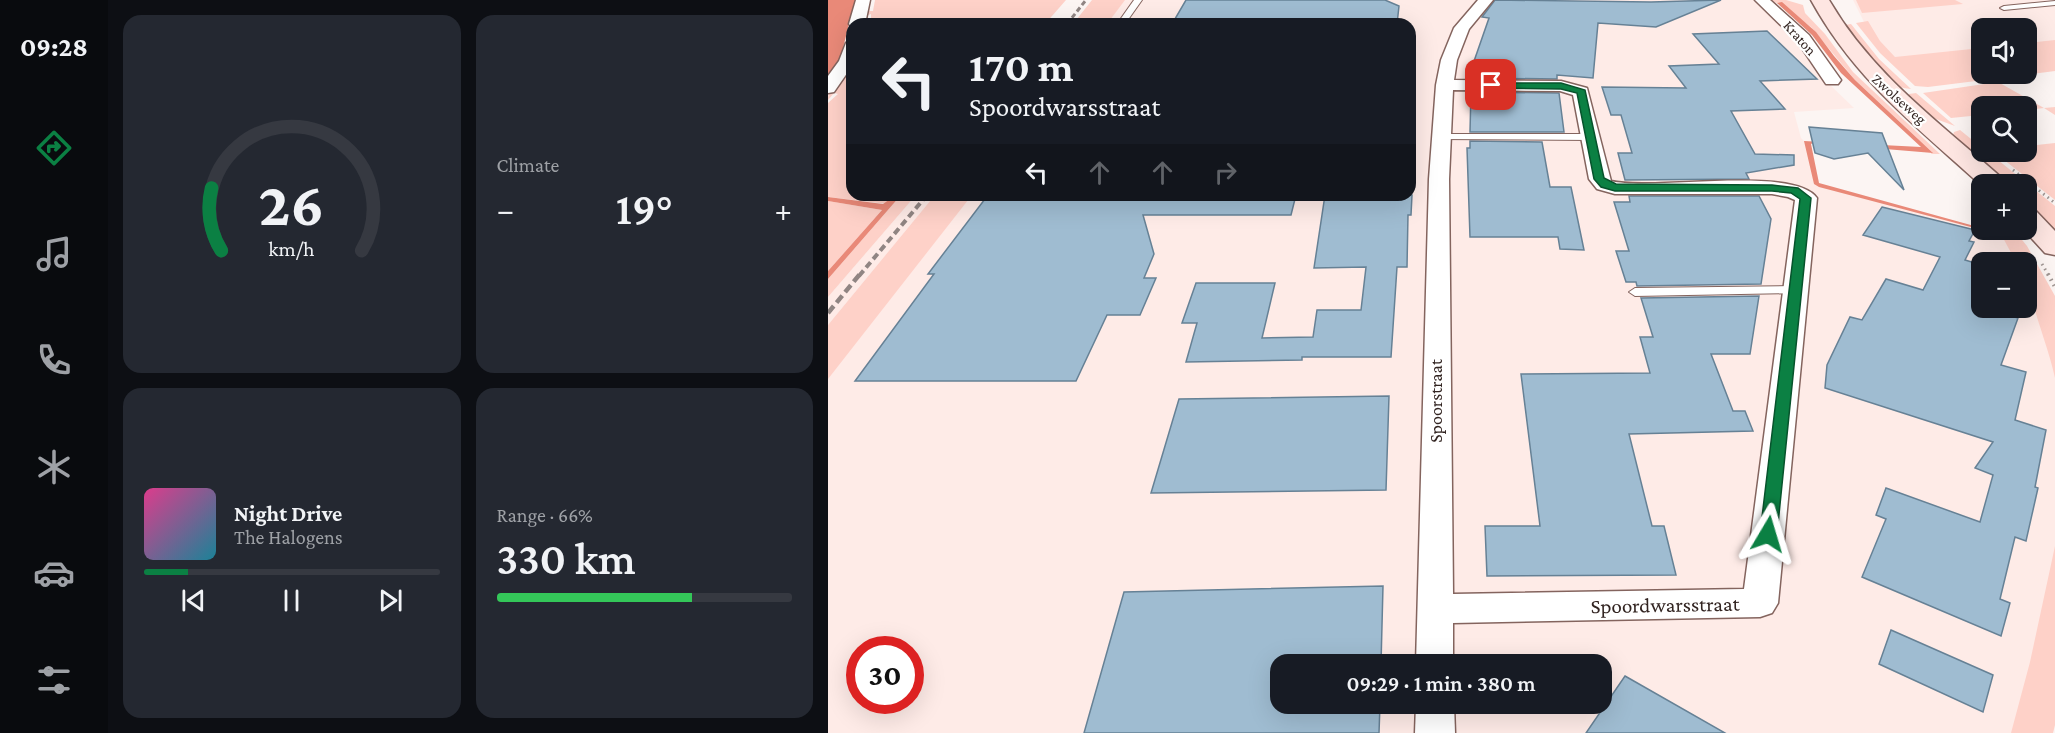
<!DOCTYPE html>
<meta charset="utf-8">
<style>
body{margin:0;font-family:"Crimson Pro",serif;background:#242831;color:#f1f3f6;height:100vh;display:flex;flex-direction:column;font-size:22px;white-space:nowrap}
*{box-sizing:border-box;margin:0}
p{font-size:20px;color:#9ea1a6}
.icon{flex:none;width:33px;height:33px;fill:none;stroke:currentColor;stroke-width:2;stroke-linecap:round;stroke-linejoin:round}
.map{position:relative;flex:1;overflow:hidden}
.sheet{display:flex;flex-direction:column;gap:15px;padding:15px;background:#0d0f14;width:720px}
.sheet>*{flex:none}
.banner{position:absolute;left:18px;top:18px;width:570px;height:183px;border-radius:18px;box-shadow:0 6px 24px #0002;background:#171b24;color:#f1f3f6;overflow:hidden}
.fabs{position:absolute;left:1143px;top:18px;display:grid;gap:12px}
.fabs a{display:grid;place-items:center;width:66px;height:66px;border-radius:12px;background:#171b24;box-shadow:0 6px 24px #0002;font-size:30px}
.speed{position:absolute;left:18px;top:636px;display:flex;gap:12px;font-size:30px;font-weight:700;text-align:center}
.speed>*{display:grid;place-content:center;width:78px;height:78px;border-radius:50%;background:#171b24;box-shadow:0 6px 24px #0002;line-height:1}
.speed .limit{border:9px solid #d22;background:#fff;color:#111}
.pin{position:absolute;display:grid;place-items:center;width:51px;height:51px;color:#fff;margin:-26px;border-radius:12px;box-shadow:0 3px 9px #0006}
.me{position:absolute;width:66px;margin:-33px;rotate:7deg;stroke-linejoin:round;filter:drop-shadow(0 0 4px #0008)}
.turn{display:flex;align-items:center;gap:21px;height:126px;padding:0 24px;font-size:27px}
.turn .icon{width:78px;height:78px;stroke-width:2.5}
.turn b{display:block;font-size:42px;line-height:51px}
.lanes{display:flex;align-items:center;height:57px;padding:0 24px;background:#0003;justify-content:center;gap:30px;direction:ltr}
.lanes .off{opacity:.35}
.big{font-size:45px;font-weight:600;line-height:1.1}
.sheet .card{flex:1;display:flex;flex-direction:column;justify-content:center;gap:9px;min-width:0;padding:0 21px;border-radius:18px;background:#242831}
.sheet .dial{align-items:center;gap:0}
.dial svg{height:156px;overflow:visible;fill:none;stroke:#363941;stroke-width:7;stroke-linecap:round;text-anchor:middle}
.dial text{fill:#f1f3f6;stroke:none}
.song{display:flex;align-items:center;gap:18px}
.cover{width:72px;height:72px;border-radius:9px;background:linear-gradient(135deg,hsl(330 70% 55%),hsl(190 70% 35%))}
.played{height:6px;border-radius:3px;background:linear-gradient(90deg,#0b8043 15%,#363941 15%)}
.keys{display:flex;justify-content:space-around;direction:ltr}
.heat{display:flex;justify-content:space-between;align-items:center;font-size:33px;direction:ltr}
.charge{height:9px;border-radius:4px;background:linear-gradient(90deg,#34c759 66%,#363941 0)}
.sheet .tiles{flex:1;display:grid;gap:15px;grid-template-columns:repeat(2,1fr)}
.trip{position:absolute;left:442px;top:654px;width:342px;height:60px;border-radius:18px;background:#171b24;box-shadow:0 6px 24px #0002;font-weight:600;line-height:60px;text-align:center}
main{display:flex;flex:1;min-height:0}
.tabs{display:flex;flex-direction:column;width:108px;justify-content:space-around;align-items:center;background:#090b0e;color:#9ea1a6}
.tabs .icon{width:42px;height:42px}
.tabs .active{color:#0b8043}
.tabs b{font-size:27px;color:#f1f3f6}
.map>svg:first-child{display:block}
.built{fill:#feebe7;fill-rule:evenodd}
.green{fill:#fed1c8}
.water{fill:#e98978}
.building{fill:#9fbcd1;stroke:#668195;stroke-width:1.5}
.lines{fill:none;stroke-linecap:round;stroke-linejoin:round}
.lane-casing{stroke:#84645e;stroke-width:2}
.street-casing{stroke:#84645e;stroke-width:3}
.secondary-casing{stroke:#84645e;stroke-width:3}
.path-far1{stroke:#a09693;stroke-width:3;stroke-dasharray:1.5 4;stroke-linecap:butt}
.path{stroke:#a09693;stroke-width:4;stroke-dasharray:1.5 4.5;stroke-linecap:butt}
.lane{fill:#fff;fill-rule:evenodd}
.street{fill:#fff;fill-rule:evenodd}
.secondary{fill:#fee6e2;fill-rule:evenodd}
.rail-far2{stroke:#908583;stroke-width:3;stroke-dasharray:5 3;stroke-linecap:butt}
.rail-far1{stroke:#908583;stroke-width:4;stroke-dasharray:7 4;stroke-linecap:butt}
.rail{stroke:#908583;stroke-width:4.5;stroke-dasharray:9 4.5;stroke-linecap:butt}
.route{fill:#0b8043;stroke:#07532c;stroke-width:1.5}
.labels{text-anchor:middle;stroke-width:4.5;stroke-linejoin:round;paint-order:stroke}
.far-street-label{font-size:15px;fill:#322421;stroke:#fff}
.street-label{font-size:18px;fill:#322421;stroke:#fff}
.near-street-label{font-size:21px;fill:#322421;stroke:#fff}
</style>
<main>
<nav class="tabs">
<b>09:28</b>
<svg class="icon active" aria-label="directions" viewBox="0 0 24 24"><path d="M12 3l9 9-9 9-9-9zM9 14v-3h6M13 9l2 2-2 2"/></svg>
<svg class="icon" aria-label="music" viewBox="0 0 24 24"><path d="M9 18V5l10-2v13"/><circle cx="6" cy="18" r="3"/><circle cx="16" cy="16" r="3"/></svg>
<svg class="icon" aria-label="phone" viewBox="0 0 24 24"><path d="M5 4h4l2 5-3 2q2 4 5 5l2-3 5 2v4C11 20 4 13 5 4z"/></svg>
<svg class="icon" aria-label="climate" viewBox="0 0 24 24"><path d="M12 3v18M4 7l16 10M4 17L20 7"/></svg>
<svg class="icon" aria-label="car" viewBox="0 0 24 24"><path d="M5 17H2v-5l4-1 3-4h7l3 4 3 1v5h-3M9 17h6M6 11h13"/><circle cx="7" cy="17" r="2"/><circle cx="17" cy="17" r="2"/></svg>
<svg class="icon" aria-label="filters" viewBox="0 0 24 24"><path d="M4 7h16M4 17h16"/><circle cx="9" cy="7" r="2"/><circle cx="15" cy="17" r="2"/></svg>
</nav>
<section class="sheet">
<div class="tiles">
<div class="card dial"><svg viewBox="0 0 100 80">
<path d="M14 69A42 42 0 1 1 86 69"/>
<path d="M14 69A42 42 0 0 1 9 37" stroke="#0b8043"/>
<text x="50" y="56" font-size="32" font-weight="700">26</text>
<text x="50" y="72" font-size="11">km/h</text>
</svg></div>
<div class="card"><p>Climate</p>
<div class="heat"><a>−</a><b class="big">19°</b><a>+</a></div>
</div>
<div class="card">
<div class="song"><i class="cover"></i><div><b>Night Drive</b><p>The Halogens</p></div></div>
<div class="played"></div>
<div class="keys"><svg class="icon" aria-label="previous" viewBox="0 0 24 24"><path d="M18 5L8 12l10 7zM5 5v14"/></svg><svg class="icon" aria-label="pause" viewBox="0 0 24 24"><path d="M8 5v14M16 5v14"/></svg><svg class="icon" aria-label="next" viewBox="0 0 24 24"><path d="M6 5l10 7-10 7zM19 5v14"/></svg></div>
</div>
<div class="card"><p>Range · 66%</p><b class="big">330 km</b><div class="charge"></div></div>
</div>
</section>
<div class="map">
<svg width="1227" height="733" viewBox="0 0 1227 733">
<rect width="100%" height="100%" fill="#fcf5f3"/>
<g class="built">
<path d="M278,0H930L966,35L999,82L1026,108L966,112L973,138L979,144L989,185L1180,237L1194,262H1154V308H1198L1199,269L1227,319V631L1197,733H0V348L125,195H582V24H259ZM32,650H82V700H32ZM453,664H774V704H453Z"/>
<polygon points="1025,0 1227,0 1227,45 1199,48 1198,28 1154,28 1153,53 1068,62 1044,38"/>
<polygon points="88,195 107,195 0,325 0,297"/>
</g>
<g class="green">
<polygon points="38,0 43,0 41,11 45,11 47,0 238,0 217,24 181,24 183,21 164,24 162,20 133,24 43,24 43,14 40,15 39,24 33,24"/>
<polygon points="264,0 297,0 279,24 245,24"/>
<polygon points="940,0 958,0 975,5 977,13 997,34 1025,72 1112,154 1103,154 1104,152 1027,80 983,27 949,3"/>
<polygon points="1028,0 1127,0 1135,4 1034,13"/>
<polygon points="1040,21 1052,41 1067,57 1153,48 1154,74 1198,74 1199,43 1227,40 1227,71 1100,87 1087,86 1052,53 1028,23"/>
<path d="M1023,24L1051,59L1083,89C1052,88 1033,48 1017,25Z"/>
<path d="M24,67V195H68L59,204L0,197V103L10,94L6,93L0,100C0,87 12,71 24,67Z"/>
<polygon points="1170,82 1216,108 1227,107 1227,115 1216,108 1199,110 1198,106 1154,106 1153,115 1123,118 1095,93"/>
<polygon points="1088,93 1127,126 1097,115 1080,99 1081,94"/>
<polygon points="1132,130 1153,147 1154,152 1160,152 1227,206 1227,232 1199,204 1198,184 1177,184 1124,138 1126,132"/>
<polygon points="1227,143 1227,200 1166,152 1198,152 1199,146"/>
<polygon points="73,195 88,195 0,297 0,279"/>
<polygon points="107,195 144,195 0,379 0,325"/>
<polygon points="0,201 54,210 0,271"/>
<path d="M1168,230H1186L1199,246L1227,296V378C1219,341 1199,299 1198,262H1188L1174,236H1176Z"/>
<polygon points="1227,546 1227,725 1225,733 1183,733 1202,662"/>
</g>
<g class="water">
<polygon points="0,0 27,0 13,56 0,77"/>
<polygon points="954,2 988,32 1006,56 1027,80 1105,153 985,143 983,144 991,183 1168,232 1177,236 991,187 986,184 976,141 1093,147 1013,73 984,35 949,3"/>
<polygon points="68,195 73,195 0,279 0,271 54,210 0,201 0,197 55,204"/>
</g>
<g class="building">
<polygon points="358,0 557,0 571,6 569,24 344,24"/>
<polygon points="667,0 823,2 893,0 828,27 770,23 765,78 729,75 729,79 643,78 644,67 661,18 654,17"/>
<polygon points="939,31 989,79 932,81 957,109 903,111 927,154 966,155 966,165 918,173 921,179 797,180 790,153 804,153 793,115 783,115 774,87 858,88 841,66 891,64 865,34"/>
<polygon points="643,92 731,93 736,132 642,132"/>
<polygon points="981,127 1054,133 1076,190 1040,153 1006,159 987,153"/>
<polygon points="642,141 714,142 722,187 743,187 756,250 732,249 730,237 642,237 639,148 642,148"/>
<polygon points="160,195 468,195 463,215 315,215 326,254 316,278 328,278 312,315 279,315 248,381 27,381 106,274 100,274"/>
<polygon points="497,195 584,195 583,215 580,215 579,267 569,267 563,357 474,357 474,360 358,362 369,323 354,323 368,283 447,283 434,338 485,337 489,310 533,310 538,267 486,268"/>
<polygon points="801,196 931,196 943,219 933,284 809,286 808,282 798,282 788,251 801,251 786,202 802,202"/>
<polygon points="1054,207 1147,230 1141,241 1146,242 1137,260 1154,265 1154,308 1190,318 1173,365 1198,372 1187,420 1218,430 1207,487 1210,488 1198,541 1187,537 1172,599 1182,603 1173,636 1034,577 1058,519 1048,515 1058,488 1152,522 1165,475 1147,468 1165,442 997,388 999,365 1022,317 1034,320 1058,279 1095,290 1112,257 1035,235"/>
<polygon points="931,296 922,354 883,354 905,411 917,411 925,431 801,434 824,526 836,526 848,575 659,576 657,526 712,526 693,374 822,373 812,337 825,337 813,298"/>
<polygon points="561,396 558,490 323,493 351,399"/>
<polygon points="555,586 553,664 453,664 453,704 552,704 551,733 256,733 296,592"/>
<polygon points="1063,630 1165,675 1155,712 1051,664"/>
<polygon points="797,676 897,733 758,733"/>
</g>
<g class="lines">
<g class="lane-casing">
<g id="lane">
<polygon points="306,0 314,0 297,24 289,24"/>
<polygon points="1227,1 1227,5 1176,10 1172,8 1176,6"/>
<polygon points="614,134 763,134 768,137 763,140 611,139 609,137"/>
<polygon points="968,286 972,287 974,290 972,293 807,296 801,292 807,288"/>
</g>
</g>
<g class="street-casing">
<g id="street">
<polygon points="28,0 42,0 37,24 24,24 24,27 21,24"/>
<path d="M650,0H665L641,29L629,60L626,80L733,81L759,88L783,181C824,191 966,165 989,198L950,603L944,613L932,617L625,623V664H588L601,179L608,85L613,60L626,28ZM625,90L732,91L745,95L761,179L769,189L787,194H944L960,197L967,200L916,589L625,594L621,179Z"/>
<polygon points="927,0 942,0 981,35 1013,80 1010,84 998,84 969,41"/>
<polygon points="24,41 24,66 6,92 0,93 0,76 11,61 18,43"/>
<polygon points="588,704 626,704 627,733 587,733"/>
</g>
</g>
<g class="secondary-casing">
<g id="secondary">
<path d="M983,0H1001C1044,74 1112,123 1175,179L1178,184L1154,186C1088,126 1027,80 983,0Z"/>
<polygon points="1198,208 1207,210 1227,231 1227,255 1217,253 1196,230 1198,230"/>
</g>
</g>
<g class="path-far1">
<polyline points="1185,170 1227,203"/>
<polyline points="1214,264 1221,276"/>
</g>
<polyline class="path" points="1220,274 1227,287"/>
<use href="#lane" class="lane"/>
<use href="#street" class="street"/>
<use href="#secondary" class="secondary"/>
<polyline class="rail-far2" points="239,24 258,0"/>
<polyline class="rail-far1" points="31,276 99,195"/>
<polyline class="rail" points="0,313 32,274"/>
</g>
<polygon class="route" points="660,83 733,83 757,90 776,178 788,184 944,185 970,188 983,198 949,534 946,538 940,540 935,538 932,534 972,199 963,193 944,191 787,191 773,187 766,179 749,93 733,89 663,88 659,85"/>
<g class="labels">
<g class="far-street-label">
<text transform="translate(972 38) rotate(48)" y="5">Kraton</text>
<text transform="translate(1071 99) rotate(42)" y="5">Zwolseweg</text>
</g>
<g class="street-label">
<text transform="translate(608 401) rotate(-90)" y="6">Spoorstraat</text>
</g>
<g class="near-street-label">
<text transform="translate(837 605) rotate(-1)" y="7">Spoordwarsstraat</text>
</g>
</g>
</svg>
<div class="fabs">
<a><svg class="icon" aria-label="sound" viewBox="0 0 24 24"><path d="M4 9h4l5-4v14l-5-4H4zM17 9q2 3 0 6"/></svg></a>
<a><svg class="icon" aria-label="search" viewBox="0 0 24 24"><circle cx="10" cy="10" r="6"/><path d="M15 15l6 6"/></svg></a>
<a>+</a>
<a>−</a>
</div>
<div class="speed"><div class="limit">30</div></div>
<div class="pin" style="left:663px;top:85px;background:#d93025"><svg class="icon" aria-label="arrive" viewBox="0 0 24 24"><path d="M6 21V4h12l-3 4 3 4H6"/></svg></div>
<svg class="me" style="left:940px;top:534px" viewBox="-20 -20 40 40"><path d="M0-17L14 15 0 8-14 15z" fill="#0b8043" stroke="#fff" stroke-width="4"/></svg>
<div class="trip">09:29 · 1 min · 380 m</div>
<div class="banner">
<div class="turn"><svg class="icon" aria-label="left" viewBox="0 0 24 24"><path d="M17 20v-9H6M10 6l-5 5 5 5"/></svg><div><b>170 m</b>Spoordwarsstraat</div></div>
<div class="lanes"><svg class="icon" aria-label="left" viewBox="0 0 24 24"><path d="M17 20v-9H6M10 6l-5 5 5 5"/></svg><svg class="icon off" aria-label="ahead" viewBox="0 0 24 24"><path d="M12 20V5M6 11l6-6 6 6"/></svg><svg class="icon off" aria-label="ahead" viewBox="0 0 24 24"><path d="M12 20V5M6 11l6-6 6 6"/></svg><svg class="icon off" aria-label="right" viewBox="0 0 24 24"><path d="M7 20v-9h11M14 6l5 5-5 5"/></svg></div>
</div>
</div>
</main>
